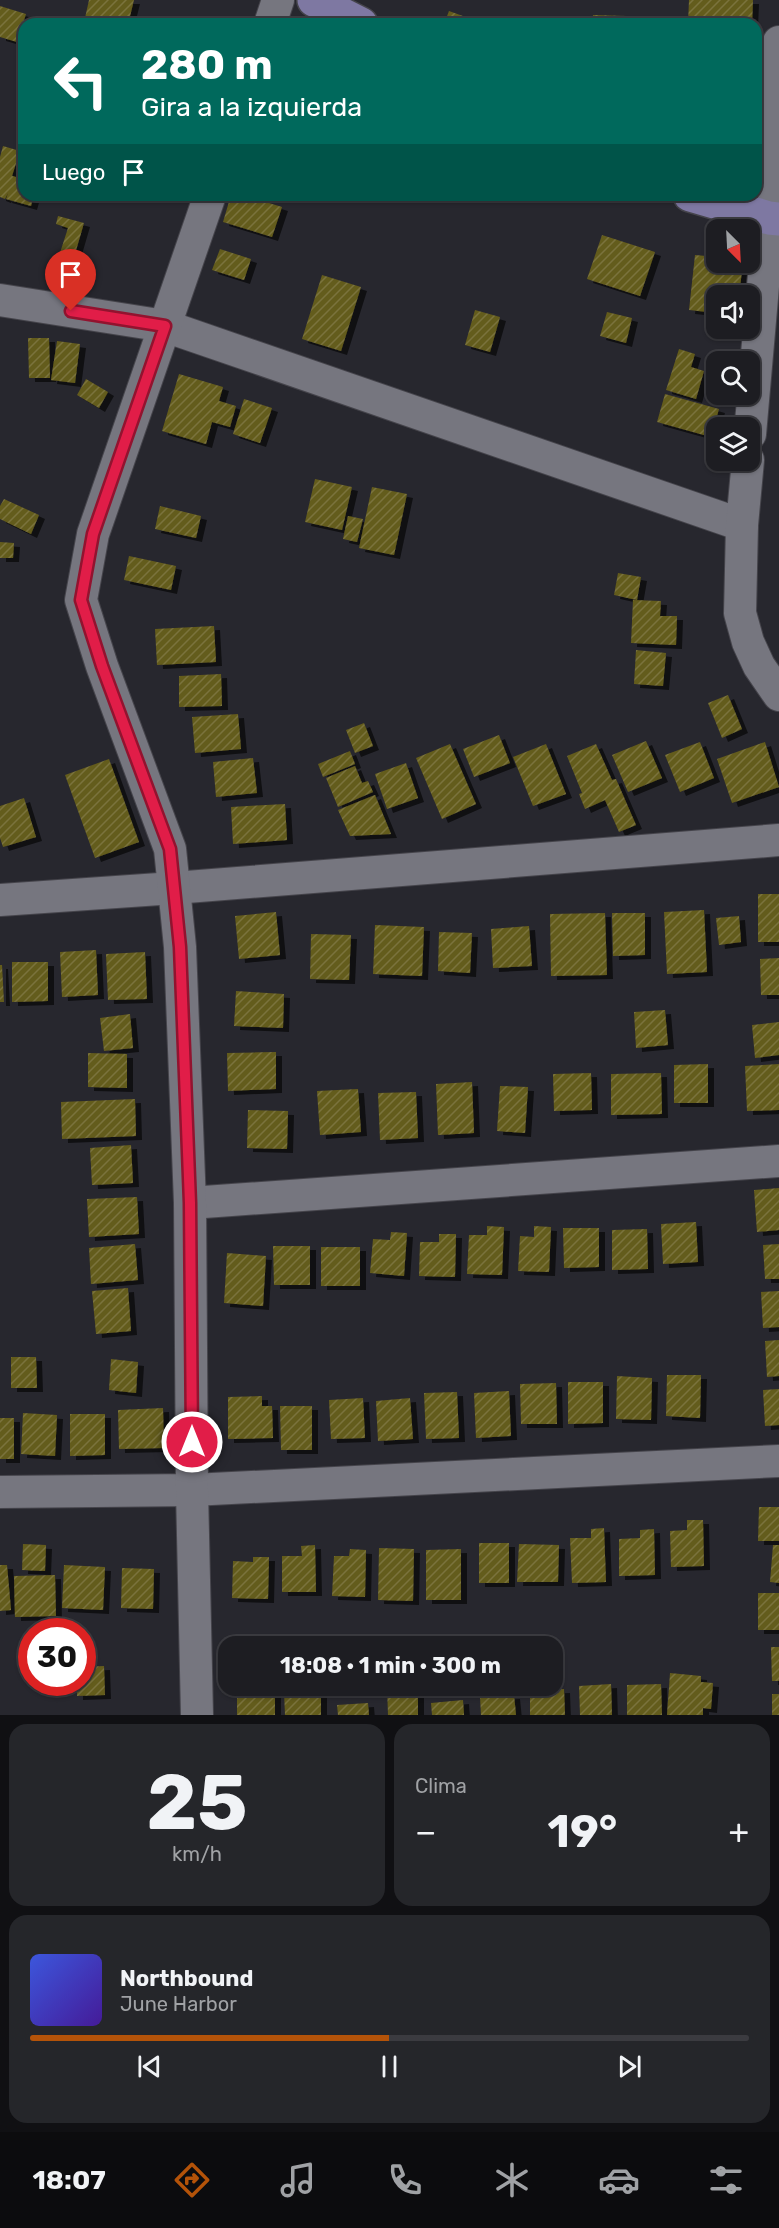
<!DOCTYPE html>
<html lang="es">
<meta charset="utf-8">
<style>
body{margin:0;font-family:Rubik,sans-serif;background:#25262a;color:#f1f3f6;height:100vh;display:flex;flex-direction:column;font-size:22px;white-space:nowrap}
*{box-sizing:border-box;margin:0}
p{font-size:20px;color:#a0a2a5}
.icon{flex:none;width:33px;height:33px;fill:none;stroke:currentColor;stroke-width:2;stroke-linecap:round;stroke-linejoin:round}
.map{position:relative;height:1715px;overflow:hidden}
.panel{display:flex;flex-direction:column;gap:9px;padding:9px;background:#101013;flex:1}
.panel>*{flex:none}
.hud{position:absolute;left:18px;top:18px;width:744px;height:183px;border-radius:18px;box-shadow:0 2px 4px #0004,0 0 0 2px #3b3b40;background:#00695c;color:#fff;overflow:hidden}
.needle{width:39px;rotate:156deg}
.tools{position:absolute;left:706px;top:219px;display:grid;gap:12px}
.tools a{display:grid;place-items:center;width:54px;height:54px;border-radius:12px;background:#1d1d22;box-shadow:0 2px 4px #0004,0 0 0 2px #3b3b40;font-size:30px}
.speed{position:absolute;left:18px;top:1618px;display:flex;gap:12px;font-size:30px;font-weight:700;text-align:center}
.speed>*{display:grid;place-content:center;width:78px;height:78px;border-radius:50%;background:#1d1d22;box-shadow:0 2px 4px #0004,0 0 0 2px #3b3b40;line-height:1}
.speed .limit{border:9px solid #d22;background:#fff;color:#111}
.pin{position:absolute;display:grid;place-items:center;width:51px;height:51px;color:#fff;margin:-62px -26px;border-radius:50% 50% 50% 0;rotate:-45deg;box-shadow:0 0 6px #0007}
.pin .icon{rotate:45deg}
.me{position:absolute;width:66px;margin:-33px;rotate:0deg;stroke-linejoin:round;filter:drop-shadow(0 0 4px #0008)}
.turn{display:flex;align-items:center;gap:21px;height:126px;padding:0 24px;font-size:27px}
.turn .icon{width:78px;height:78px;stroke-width:2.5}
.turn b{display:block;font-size:42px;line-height:51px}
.then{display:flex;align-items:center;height:57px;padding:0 24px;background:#0003;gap:12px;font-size:22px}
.big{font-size:45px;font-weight:700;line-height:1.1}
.panel .tile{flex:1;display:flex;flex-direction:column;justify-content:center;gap:9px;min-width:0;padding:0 21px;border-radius:18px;background:#25262a}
.panel .dial{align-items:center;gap:0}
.dial b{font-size:78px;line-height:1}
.song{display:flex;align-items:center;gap:18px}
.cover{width:72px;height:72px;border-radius:9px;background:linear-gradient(135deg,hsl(230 70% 55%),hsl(260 70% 35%))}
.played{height:6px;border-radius:3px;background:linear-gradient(90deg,#b45309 50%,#3b3b40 50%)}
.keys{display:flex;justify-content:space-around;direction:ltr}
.heat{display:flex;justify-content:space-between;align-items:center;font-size:33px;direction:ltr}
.panel .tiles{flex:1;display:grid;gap:9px;grid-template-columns:1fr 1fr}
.tile:last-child{grid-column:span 2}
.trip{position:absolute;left:218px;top:1636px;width:345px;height:60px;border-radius:18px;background:#1d1d22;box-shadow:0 2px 4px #0004,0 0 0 2px #3b3b40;font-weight:700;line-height:60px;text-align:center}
.menu{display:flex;height:96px;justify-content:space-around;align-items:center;background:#0c0c0e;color:#a0a2a5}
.menu .icon{width:42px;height:42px}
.menu .active{color:#b45309}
.menu b{font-size:27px;color:#f1f3f6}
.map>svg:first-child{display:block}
.building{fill:url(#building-hatch);filter:url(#shadow)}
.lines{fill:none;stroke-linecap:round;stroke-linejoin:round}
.minor-casing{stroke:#45444b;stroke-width:34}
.major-casing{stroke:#45444b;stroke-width:36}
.minor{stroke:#76767f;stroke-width:32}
.major{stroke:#7e78a2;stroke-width:33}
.route-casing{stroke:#92132f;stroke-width:15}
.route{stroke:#e11d48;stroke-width:10}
</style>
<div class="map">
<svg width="779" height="1715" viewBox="0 0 779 1715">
<defs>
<pattern id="building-hatch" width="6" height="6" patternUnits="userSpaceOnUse" patternTransform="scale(1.5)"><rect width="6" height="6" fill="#645b1c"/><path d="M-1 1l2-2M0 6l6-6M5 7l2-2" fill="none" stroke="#7a733d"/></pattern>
<filter id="shadow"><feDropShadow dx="6" dy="4" stdDeviation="0" flood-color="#0009"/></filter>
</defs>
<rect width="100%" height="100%" fill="#27272e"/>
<g class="building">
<polygon points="89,0 134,0 128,24 112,24 85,18"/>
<polygon points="689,0 753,0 752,24 688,24"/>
<polygon points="0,6 26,14 17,42 0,37"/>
<polygon points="449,11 485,24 444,24"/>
<polygon points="593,15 627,16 627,24 592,24"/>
<polygon points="3,146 20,151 12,176 24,179 24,195 34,195 31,206 6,199 8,193 5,199 0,197 0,157"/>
<polygon points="231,195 243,195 282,207 272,237 223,222"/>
<polygon points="58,216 84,223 72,264 58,259 68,228 56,224"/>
<polygon points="602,235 655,252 640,296 587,279"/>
<polygon points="220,249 251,259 244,280 212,270"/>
<polygon points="695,255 717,257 717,262 743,262 739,296 717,296 717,313 689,310"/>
<polygon points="322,275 361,287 341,351 302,339"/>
<polygon points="475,310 500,317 490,352 465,345"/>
<polygon points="607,312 632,318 626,343 600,336"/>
<polygon points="28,338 49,338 50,378 29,378"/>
<polygon points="57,341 80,344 75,383 51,380"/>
<polygon points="679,349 695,354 691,367 704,371 696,399 666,390"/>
<polygon points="179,374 223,387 219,401 236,406 230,427 212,422 206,444 162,431"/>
<polygon points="86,379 108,392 99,408 77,395"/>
<polygon points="665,394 719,409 711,437 657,422"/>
<polygon points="244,399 272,408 260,443 233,434"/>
<polygon points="315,479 352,487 342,530 305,522"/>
<polygon points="372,487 407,494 394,555 359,548"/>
<polygon points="4,499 39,515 31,534 0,519 0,506"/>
<polygon points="160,506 201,516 196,538 155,529"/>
<polygon points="348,516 363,519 357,542 343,539"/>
<polygon points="0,542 14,543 13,558 0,558"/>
<polygon points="129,556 176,566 171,590 124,580"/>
<polygon points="618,573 641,577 637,600 614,595"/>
<polygon points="633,600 661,601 660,616 677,616 676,645 631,643"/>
<polygon points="214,626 216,662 157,665 155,629"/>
<polygon points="636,650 666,653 663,686 634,684"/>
<polygon points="221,674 222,706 179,707 179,676"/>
<polygon points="728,695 742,729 722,738 708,703"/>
<polygon points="238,714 241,749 195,753 192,717"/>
<polygon points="364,723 373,746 355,753 346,730"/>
<polygon points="499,735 510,763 474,777 463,749"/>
<polygon points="646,741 662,778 628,792 612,755"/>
<polygon points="700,742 714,778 680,792 665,755"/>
<polygon points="765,742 779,787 732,803 717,759"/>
<polygon points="450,744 476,804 442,819 416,758"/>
<polygon points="546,744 566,794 533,806 513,757"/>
<polygon points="596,744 612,780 616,779 636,825 619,832 605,800 585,809 579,794 582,793 567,756"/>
<polygon points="350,751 355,764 323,777 318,764"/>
<polygon points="253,758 257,793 216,797 213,762"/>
<polygon points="109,759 139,842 95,858 65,775"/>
<polygon points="406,763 418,798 387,809 375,774"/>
<polygon points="355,766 362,783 368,781 373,792 338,807 326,778"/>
<polygon points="375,795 391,834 350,836 338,810"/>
<polygon points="24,798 36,837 3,847 0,838 0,806"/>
<polygon points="285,804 287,840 233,844 231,807"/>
<rect x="758" y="894" width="21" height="48"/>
<polygon points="704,910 707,972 667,974 664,912"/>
<polygon points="276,912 280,955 239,959 235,916"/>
<polygon points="605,913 607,975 551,976 550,914"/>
<polygon points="612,913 645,913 645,955 613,956"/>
<polygon points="739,916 741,942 719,945 716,918"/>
<polygon points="375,925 424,927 422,976 373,974"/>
<polygon points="529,926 532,966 493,968 491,929"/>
<polygon points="439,932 472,933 470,973 438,971"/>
<polygon points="311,934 351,935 349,980 310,979"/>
<polygon points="96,950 98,995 62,997 60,952"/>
<polygon points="145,952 147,999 108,1000 106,954"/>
<polygon points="779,958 779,995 761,995 760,959"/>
<polygon points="12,962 48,962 48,1001 12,1002"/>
<polygon points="0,965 2,965 4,1002 0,1002"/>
<polygon points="236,991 284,994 283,1028 234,1026"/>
<polygon points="665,1010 668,1045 636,1048 634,1012"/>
<polygon points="130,1014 133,1048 104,1051 100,1018"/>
<polygon points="779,1022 779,1055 755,1058 752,1025"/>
<polygon points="276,1052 276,1089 228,1091 227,1053"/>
<polygon points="88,1053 127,1054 127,1088 88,1087"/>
<polygon points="708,1064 708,1103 674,1103 674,1065"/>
<polygon points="779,1064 779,1110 747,1111 745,1066"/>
<polygon points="591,1073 592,1110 554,1111 553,1074"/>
<polygon points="661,1073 662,1114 611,1115 611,1074"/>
<polygon points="472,1082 474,1133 438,1135 436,1084"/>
<polygon points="500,1086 528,1087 525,1133 497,1131"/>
<polygon points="358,1089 361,1132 320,1135 317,1091"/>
<polygon points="416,1092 418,1138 380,1140 378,1093"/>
<polygon points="135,1099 136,1136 62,1139 61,1102"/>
<polygon points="248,1110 288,1111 287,1149 247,1148"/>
<polygon points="131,1145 133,1183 92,1185 90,1148"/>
<polygon points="779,1188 779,1230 757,1232 754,1190"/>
<polygon points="137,1197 139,1234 89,1237 87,1199"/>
<polygon points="696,1222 698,1262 663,1264 661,1224"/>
<polygon points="487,1226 504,1227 502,1275 467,1274 469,1235 487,1235"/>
<polygon points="534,1226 551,1227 549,1272 518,1271 520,1236 534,1237"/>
<polygon points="563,1228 599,1228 599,1267 564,1268"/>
<polygon points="647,1229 648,1269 612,1270 612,1230"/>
<polygon points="391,1232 407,1233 404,1276 370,1273 373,1239 390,1240"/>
<polygon points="439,1234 456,1234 455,1277 419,1276 420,1242 439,1242"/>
<polygon points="135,1244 138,1280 91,1284 89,1248"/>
<polygon points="779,1244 779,1279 765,1279 763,1245"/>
<polygon points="273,1246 310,1246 310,1285 274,1285"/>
<rect x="321" y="1247" width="39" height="39"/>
<polygon points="227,1253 266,1256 263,1306 224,1303"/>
<polygon points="128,1288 131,1331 96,1334 92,1291"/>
<polygon points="779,1291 779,1327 763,1328 761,1292"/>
<polygon points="779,1340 779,1376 767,1377 765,1341"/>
<polygon points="11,1357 36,1357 37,1388 11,1388"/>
<polygon points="111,1359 138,1362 136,1393 109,1390"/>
<polygon points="667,1375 701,1375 700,1418 666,1416"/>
<polygon points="617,1376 652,1378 651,1420 616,1419"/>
<polygon points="568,1382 603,1382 603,1423 568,1424"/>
<polygon points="556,1383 557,1424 521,1424 520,1384"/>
<polygon points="779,1389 779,1425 765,1426 763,1390"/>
<polygon points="509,1391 511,1436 476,1438 474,1393"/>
<polygon points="457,1392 459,1438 426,1439 424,1393"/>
<polygon points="262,1396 262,1406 272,1406 273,1438 228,1439 228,1397"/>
<polygon points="363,1398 365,1438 331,1439 329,1400"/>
<polygon points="410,1398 413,1439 378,1441 376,1401"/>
<polygon points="280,1406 312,1406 312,1450 281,1450"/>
<polygon points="163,1408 164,1448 119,1449 118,1410"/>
<polygon points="23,1413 57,1415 55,1456 21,1454"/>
<polygon points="70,1414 105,1414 105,1455 70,1456"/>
<rect x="0" y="1418" width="14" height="41"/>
<polygon points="759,1507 779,1507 779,1541 758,1541"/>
<polygon points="687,1520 703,1520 704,1566 671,1567 670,1531 687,1530"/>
<polygon points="604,1528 606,1582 572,1583 570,1538 591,1538 591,1529"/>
<polygon points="654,1529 655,1575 619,1576 619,1539 640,1538 640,1530"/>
<rect x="479" y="1543" width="30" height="40"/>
<polygon points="23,1544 46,1545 45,1571 22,1570"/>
<polygon points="519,1544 559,1545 558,1582 517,1582"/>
<polygon points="315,1545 316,1592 282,1592 282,1556 302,1556 301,1546"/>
<polygon points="773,1545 779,1545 779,1583 770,1582"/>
<polygon points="379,1548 414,1549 413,1601 378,1600"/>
<polygon points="350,1549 366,1550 365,1597 332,1596 334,1556 349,1556"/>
<polygon points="461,1549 461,1600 426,1600 426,1550"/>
<polygon points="253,1557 269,1557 268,1599 232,1598 233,1561 253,1562"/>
<polygon points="0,1565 7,1565 11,1610 0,1611"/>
<polygon points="64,1565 105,1567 103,1610 62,1608"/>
<polygon points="122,1568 154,1569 153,1609 121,1608"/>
<polygon points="55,1575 56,1616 15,1617 14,1576"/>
<rect x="758" y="1593" width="21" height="37"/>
<polygon points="771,1647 779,1647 779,1681 772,1681"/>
<polygon points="104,1666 105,1695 77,1696 77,1683 82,1683 82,1667"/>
<polygon points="670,1673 701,1676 701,1682 713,1683 711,1709 703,1708 703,1715 667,1715"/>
<polygon points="611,1684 612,1715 580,1715 579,1686"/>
<polygon points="661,1684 662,1715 627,1715 627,1685"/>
<polygon points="387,1687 418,1687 418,1715 388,1715"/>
<polygon points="564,1689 565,1715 530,1715 530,1690"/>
<polygon points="321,1691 321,1715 285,1715 284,1692"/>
<polygon points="275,1693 275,1715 237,1715 237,1694"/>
<rect x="772" y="1694" width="7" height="21"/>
<polygon points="514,1695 516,1715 481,1715 480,1697"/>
<polygon points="463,1700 464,1715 432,1715 431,1703"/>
<polygon points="368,1703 369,1715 338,1715 337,1705"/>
</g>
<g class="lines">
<g class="minor-casing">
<g id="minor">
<polyline points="270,24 278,0"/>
<polyline points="0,300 165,326 742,525"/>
<polyline points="750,434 769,218 779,42"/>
<polyline points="748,460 742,525 740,613 748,642 759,666 779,695"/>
<polyline points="0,900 174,888 779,840"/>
<polyline points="190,1203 779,1161"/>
<polyline points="0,1492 192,1490 779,1461"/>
<polyline points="197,1715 192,1490 190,1203 180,947 174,888 170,849 102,666 81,600 93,534 210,195"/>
</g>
</g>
<g class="major-casing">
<g id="major">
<polyline points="314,0 361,24"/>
<polyline points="690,195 769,218 779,219"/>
</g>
</g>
<use href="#minor" class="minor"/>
<use href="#major" class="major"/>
</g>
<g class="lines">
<g class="route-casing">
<polyline id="route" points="71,311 165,326 93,534 81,600 102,666 170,849 180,947 190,1203 192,1442"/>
</g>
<use href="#route" class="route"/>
</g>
</svg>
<div class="tools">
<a><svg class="needle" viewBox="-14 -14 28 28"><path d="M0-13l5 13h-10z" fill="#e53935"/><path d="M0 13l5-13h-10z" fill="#a0a2a5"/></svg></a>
<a><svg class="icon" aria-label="sound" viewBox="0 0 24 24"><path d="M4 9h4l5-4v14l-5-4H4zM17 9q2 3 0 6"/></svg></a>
<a><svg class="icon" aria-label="search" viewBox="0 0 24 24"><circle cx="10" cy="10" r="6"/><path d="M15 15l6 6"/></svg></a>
<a><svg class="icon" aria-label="layers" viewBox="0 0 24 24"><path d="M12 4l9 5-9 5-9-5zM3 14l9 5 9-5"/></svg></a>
</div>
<div class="speed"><div class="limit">30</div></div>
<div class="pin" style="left:71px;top:311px;background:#d93025"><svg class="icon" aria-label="arrive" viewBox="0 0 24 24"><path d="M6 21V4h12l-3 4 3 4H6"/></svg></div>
<svg class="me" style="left:192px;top:1442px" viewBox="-20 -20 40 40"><circle r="17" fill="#e11d48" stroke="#fff" stroke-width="3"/><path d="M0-11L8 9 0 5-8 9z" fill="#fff"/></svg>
<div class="trip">18:08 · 1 min · 300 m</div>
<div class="hud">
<div class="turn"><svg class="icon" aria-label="left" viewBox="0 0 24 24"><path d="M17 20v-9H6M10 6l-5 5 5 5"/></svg><div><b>280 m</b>Gira a la izquierda</div></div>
<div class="then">Luego<svg class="icon" aria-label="arrive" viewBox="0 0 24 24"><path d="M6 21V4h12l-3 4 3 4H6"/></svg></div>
</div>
</div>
<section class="panel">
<div class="tiles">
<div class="tile dial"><b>25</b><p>km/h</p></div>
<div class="tile"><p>Clima</p>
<div class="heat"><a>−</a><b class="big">19°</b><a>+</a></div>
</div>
<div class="tile">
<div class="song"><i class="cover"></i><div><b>Northbound</b><p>June Harbor</p></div></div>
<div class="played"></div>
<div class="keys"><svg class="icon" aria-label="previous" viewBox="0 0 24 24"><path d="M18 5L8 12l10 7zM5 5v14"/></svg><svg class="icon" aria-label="pause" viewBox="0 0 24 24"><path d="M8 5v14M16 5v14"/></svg><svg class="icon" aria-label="next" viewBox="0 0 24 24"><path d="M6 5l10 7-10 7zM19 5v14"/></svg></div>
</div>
</div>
</section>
<nav class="menu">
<b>18:07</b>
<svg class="icon active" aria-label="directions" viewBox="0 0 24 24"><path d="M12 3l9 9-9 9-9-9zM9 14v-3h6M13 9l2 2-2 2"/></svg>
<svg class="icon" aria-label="music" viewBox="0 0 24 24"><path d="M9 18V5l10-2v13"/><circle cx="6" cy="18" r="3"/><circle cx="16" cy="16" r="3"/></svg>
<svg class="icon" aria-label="phone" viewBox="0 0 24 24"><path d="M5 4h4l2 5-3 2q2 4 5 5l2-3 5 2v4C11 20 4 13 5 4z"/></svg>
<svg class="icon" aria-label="climate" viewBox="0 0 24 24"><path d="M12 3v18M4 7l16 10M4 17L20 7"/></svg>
<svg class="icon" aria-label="car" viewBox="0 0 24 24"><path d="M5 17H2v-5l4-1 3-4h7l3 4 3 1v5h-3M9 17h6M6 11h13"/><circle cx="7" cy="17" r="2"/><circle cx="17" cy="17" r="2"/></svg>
<svg class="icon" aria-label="filters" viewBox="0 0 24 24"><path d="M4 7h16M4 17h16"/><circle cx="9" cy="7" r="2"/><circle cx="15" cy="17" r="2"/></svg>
</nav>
